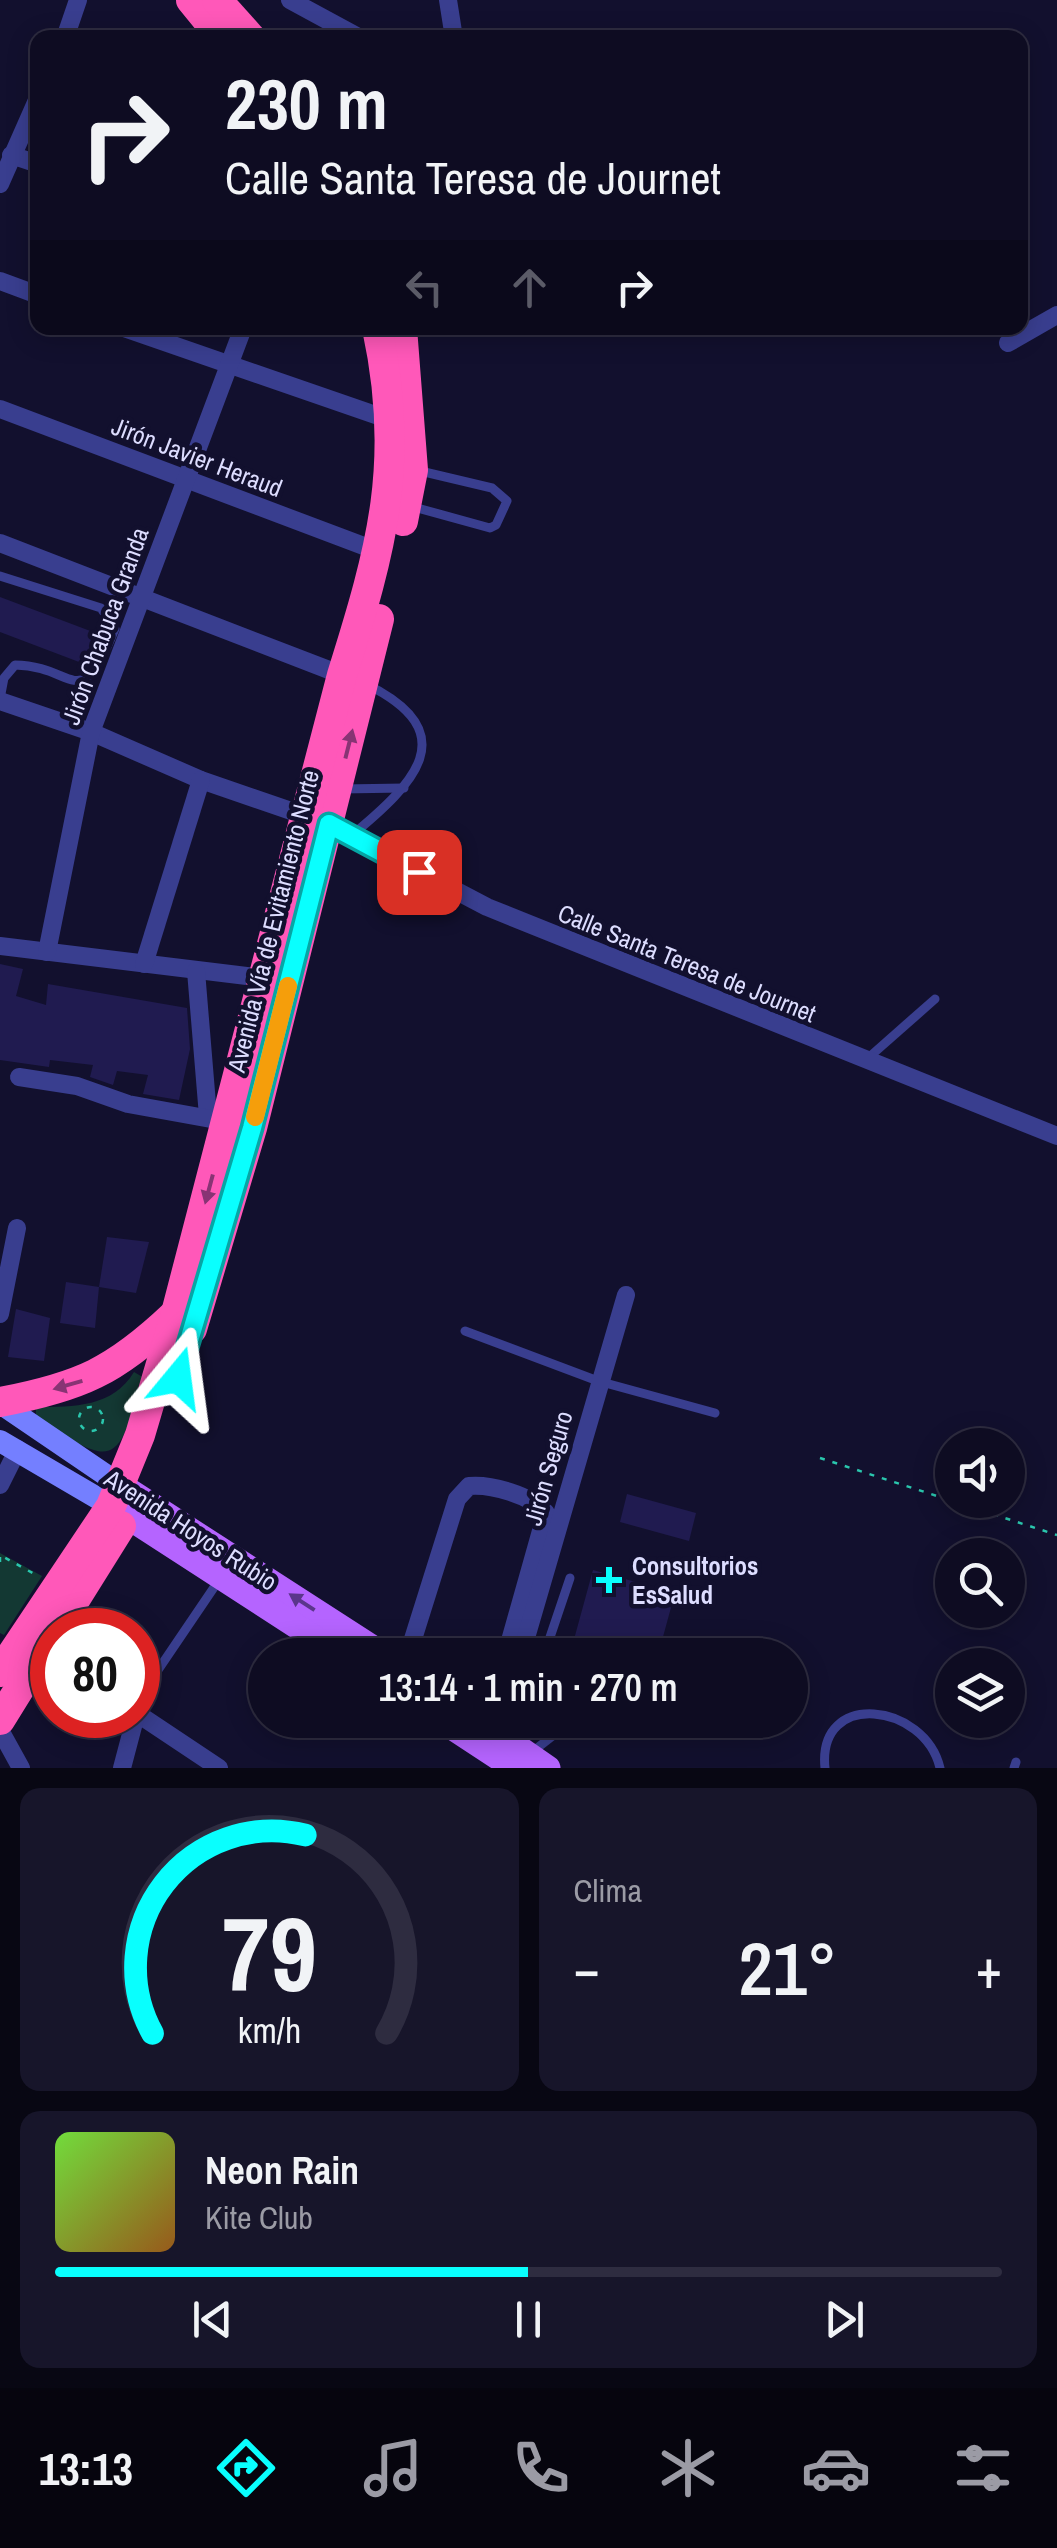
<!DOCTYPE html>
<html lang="es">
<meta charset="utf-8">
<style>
body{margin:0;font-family:"Archivo Narrow",sans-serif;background:#17152a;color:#f1f3f6;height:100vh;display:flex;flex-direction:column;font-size:38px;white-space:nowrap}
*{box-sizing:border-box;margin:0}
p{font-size:32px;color:#9b9ba5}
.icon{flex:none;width:55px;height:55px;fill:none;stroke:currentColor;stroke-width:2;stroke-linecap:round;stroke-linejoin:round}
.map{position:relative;height:1768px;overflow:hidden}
.details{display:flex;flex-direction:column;gap:20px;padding:20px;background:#080713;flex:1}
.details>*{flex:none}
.top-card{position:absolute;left:30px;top:30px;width:998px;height:305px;border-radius:20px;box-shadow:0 5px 25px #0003,0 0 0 2px #2e2c40;background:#0e0c22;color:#f1f3f6;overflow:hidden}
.buttons{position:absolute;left:935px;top:1428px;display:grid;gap:20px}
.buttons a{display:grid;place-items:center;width:90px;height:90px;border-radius:50%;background:#0e0c22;box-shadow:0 5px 25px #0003,0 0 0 2px #2e2c40;font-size:50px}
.speed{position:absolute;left:30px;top:1608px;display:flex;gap:20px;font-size:50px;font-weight:700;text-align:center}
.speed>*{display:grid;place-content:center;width:130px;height:130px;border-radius:50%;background:#0e0c22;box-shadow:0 5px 25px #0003,0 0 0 2px #2e2c40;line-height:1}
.speed .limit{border:15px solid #d22;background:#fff;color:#111}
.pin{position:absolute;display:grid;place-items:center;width:85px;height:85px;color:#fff;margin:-42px;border-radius:20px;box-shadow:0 5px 15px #0006}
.me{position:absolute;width:110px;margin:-55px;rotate:16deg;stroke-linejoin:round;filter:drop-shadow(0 0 8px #0008)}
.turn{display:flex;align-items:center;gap:35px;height:210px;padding:0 30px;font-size:45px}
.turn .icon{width:130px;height:130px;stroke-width:2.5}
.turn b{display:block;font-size:70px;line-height:85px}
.lanes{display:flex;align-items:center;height:95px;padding:0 30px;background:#0003;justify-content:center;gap:50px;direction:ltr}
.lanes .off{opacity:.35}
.big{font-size:75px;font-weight:600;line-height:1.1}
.details .widget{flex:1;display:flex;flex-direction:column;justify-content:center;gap:15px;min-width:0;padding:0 35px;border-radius:20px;background:#17152a}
.details .dial{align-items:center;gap:0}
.dial svg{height:260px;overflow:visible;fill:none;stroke:#2e2c40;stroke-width:7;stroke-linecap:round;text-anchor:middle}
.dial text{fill:#f1f3f6;stroke:none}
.song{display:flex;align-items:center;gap:30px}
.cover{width:120px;height:120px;border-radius:15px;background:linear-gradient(135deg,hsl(100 70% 55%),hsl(30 70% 35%))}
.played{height:10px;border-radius:5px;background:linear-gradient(90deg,#09fffe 50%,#2e2c40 50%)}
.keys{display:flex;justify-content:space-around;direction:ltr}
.heat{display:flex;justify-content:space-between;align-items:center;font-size:55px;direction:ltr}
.details .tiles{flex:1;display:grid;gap:20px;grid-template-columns:1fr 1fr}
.widget:last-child{grid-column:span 2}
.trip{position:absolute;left:248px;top:1638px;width:560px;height:100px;border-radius:50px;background:#0e0c22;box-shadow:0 5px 25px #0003,0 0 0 2px #2e2c40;font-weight:600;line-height:100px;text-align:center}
.dock{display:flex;height:160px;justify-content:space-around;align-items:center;background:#06050e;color:#9b9ba5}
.dock .icon{width:70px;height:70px}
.dock .current{color:#09fffe}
.dock b{font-size:45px;color:#f1f3f6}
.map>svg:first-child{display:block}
.green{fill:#133833}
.building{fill:#201b50}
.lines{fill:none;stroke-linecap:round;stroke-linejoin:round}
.path{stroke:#2ac6ad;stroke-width:2.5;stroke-dasharray:5 8;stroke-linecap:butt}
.lane{stroke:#393e8f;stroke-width:9}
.street{stroke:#393e8f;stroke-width:18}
.secondary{stroke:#747fff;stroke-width:22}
.primary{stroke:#b564ff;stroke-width:25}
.highway{stroke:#ff58b9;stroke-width:30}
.oneway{fill:#883474}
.oneway2{fill:#5b368c}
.route-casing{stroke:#06a6a5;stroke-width:25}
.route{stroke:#09fffe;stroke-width:18}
.slow{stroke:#f59e0b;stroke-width:18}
.poi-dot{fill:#09fffe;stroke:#12102e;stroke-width:4}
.labels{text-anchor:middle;stroke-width:9;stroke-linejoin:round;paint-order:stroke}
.street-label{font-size:25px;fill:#ddf;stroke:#12102e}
.poi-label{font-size:25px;font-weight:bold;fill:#ddf;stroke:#12102e;text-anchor:start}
</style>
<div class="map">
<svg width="1057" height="1768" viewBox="0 0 1057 1768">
<rect width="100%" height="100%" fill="#12102e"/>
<g class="green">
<path d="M134,1372L146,1379C114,1467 117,1468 36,1419V1407C74,1407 113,1407 134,1372Z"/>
<polygon points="0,1553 42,1576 4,1635 0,1633"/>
</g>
<g class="building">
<polygon points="0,597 101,635 87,665 0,632"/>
<polygon points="0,964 23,969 16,996 46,1005 48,984 187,1008 190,1049 179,1100 143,1094 148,1075 117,1071 113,1085 90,1077 93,1065 50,1060 49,1067 0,1060"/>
<polygon points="107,1237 149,1242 136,1293 99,1287"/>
<polygon points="66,1282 99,1287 95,1328 60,1323"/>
<polygon points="16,1309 50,1318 44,1361 8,1357"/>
<polygon points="627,1494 696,1513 689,1541 620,1522"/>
<polygon points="593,1570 675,1593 658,1655 553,1655 558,1638 573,1643"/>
</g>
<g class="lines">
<g class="path">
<circle cx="91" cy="1419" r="12"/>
<polyline points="820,1458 1057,1535"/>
<polyline points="0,1562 0,1555 38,1576"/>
</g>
<g class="lane">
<polyline points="410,506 490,528 496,525 507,501 492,488 416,470"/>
<path d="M0,576L101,608L115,629C78,717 77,666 15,665L4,678L0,699"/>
<polyline points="342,789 404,788"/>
<path d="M351,836C414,784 466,733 366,684"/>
<polyline points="867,1059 935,999"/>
<polyline points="465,1331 598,1381 715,1413"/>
<polyline points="544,1655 570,1578"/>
<polyline points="158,1670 219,1580"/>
<polyline points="516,1745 527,1720"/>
<polyline points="532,1752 573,1720"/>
<path d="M825,1768C817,1689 925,1703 940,1768"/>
<polyline points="1014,1768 1016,1762"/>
</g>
<g class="street">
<polyline points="290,0 360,38"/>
<polyline points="448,0 454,38"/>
<polyline points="65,38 78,0"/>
<polyline points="11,155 38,164"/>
<polyline points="0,184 38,98"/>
<polyline points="0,281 38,295"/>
<polyline points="124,328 390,420"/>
<polyline points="1008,343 1057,315"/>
<polyline points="0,409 377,551"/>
<polyline points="0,543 342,675"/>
<polyline points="0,701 91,732 201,780 329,824 487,907 1057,1136"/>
<polyline points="0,946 263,978"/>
<polyline points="47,952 91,732 243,328"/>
<polyline points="144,964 201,780"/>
<polyline points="196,971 208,1116"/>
<polyline points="19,1077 77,1086 128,1104 233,1123"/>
<polyline points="0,1314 17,1228"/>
<polyline points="0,1485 18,1449"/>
<path d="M408,1655L457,1499L469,1486C491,1484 531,1495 546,1513L506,1655"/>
<polyline points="521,1655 626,1295"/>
<polyline points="138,1714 219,1768"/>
<polyline points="0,1730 21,1768"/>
<polyline points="122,1768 136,1715"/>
</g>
<g class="secondary">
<polyline points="0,1403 119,1484"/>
<polyline points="0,1441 111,1506"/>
</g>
<g class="primary">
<polyline points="119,1484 384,1655"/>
<polyline points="111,1506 341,1655"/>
<polyline points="441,1720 514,1768"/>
<polyline points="479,1720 548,1768"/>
</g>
<g class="highway">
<polyline points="191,0 222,38"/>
<polyline points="217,0 251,38"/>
<polyline points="402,328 413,470 403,521"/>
<polyline points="192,1329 252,1128 379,619"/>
<path d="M0,1402C80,1387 115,1371 174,1315"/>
<polyline points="56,1630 121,1526"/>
<path d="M0,1672L111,1506L140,1435L176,1313L342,675C382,548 406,461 377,328"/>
<polyline points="0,1720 52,1636"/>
</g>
</g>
<defs><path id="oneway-solid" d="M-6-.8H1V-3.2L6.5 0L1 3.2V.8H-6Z" transform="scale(2.5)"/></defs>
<g class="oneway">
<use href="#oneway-solid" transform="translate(349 744) rotate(-76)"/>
<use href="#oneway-solid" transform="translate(209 1189) rotate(105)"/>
<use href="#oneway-solid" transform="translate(68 1385) rotate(164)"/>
</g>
<use class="oneway2" href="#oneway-solid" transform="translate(302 1602) rotate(-147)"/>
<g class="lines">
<g class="route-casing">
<polyline id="route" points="178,1378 252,1128 329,824 419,872"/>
</g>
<use href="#route" class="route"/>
<polyline class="slow" points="255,1117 288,986"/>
</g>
<path class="poi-dot" d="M604 1565h10v10h10v10h-10v10h-10v-10h-10v-10h10z"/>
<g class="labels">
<g class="street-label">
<text transform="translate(197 457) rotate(21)" y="9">Jirón Javier Heraud</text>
<text transform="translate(105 626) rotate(-70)" y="9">Jirón Chabuca Granda</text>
<text transform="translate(273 921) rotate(-76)" y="9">Avenida Vía de Evitamiento Norte</text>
<text transform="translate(687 963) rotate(22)" y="9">Calle Santa Teresa de Journet</text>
<text transform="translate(548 1468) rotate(-74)" y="9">Jirón Seguro</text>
<text transform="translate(191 1530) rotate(33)" y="9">Avenida Hoyos Rubio</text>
</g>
<g class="poi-label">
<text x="632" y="1575">Consultorios<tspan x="632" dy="29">EsSalud</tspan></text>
</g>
</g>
</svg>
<div class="buttons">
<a><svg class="icon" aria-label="sound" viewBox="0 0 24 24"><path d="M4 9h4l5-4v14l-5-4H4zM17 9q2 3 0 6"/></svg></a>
<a><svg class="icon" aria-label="search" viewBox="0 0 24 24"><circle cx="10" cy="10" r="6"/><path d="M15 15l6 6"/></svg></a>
<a><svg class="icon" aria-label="layers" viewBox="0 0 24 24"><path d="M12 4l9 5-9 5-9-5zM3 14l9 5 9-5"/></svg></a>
</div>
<div class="speed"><div class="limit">80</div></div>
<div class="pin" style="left:419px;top:872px;background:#d93025"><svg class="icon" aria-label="arrive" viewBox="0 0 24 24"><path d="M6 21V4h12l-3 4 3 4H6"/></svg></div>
<svg class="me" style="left:178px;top:1378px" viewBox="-20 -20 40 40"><path d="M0-17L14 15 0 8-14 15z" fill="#09fffe" stroke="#fff" stroke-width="4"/></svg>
<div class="trip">13:14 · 1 min · 270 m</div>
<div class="top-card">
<div class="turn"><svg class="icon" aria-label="right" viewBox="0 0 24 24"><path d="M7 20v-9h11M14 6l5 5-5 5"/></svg><div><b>230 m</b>Calle Santa Teresa de Journet</div></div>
<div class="lanes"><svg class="icon off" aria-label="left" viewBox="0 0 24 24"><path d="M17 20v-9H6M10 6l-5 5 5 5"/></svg><svg class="icon off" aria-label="ahead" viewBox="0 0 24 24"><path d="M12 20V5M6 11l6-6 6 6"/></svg><svg class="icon" aria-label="right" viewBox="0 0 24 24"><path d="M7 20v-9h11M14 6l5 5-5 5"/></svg></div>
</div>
</div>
<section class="details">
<div class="tiles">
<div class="widget dial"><svg viewBox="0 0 100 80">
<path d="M14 69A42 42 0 1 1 86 69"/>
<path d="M14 69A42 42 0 0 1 61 8" stroke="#09fffe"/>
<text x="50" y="56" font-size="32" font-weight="700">79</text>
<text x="50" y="72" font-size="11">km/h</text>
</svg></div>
<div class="widget"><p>Clima</p>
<div class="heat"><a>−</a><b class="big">21°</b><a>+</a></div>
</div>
<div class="widget">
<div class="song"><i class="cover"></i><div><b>Neon Rain</b><p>Kite Club</p></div></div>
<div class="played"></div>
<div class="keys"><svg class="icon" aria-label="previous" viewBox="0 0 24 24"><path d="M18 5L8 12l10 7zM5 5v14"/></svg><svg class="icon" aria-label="pause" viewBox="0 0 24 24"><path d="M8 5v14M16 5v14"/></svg><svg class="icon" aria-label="next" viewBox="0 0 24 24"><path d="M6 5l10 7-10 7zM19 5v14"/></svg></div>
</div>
</div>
</section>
<nav class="dock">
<b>13:13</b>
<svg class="icon current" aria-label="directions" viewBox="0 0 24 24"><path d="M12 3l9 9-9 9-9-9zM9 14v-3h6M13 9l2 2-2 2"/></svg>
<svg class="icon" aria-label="music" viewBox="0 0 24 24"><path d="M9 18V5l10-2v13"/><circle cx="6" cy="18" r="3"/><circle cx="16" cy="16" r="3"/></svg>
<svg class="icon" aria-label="phone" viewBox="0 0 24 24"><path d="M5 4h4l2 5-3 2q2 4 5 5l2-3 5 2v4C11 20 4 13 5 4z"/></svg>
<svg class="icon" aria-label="climate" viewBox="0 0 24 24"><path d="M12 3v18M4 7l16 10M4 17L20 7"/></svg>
<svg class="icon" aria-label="car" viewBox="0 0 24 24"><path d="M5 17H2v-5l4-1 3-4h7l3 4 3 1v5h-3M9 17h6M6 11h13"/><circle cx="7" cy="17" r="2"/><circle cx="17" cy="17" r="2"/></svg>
<svg class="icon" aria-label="filters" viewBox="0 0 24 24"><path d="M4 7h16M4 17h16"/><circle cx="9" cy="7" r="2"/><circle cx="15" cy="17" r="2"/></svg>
</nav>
